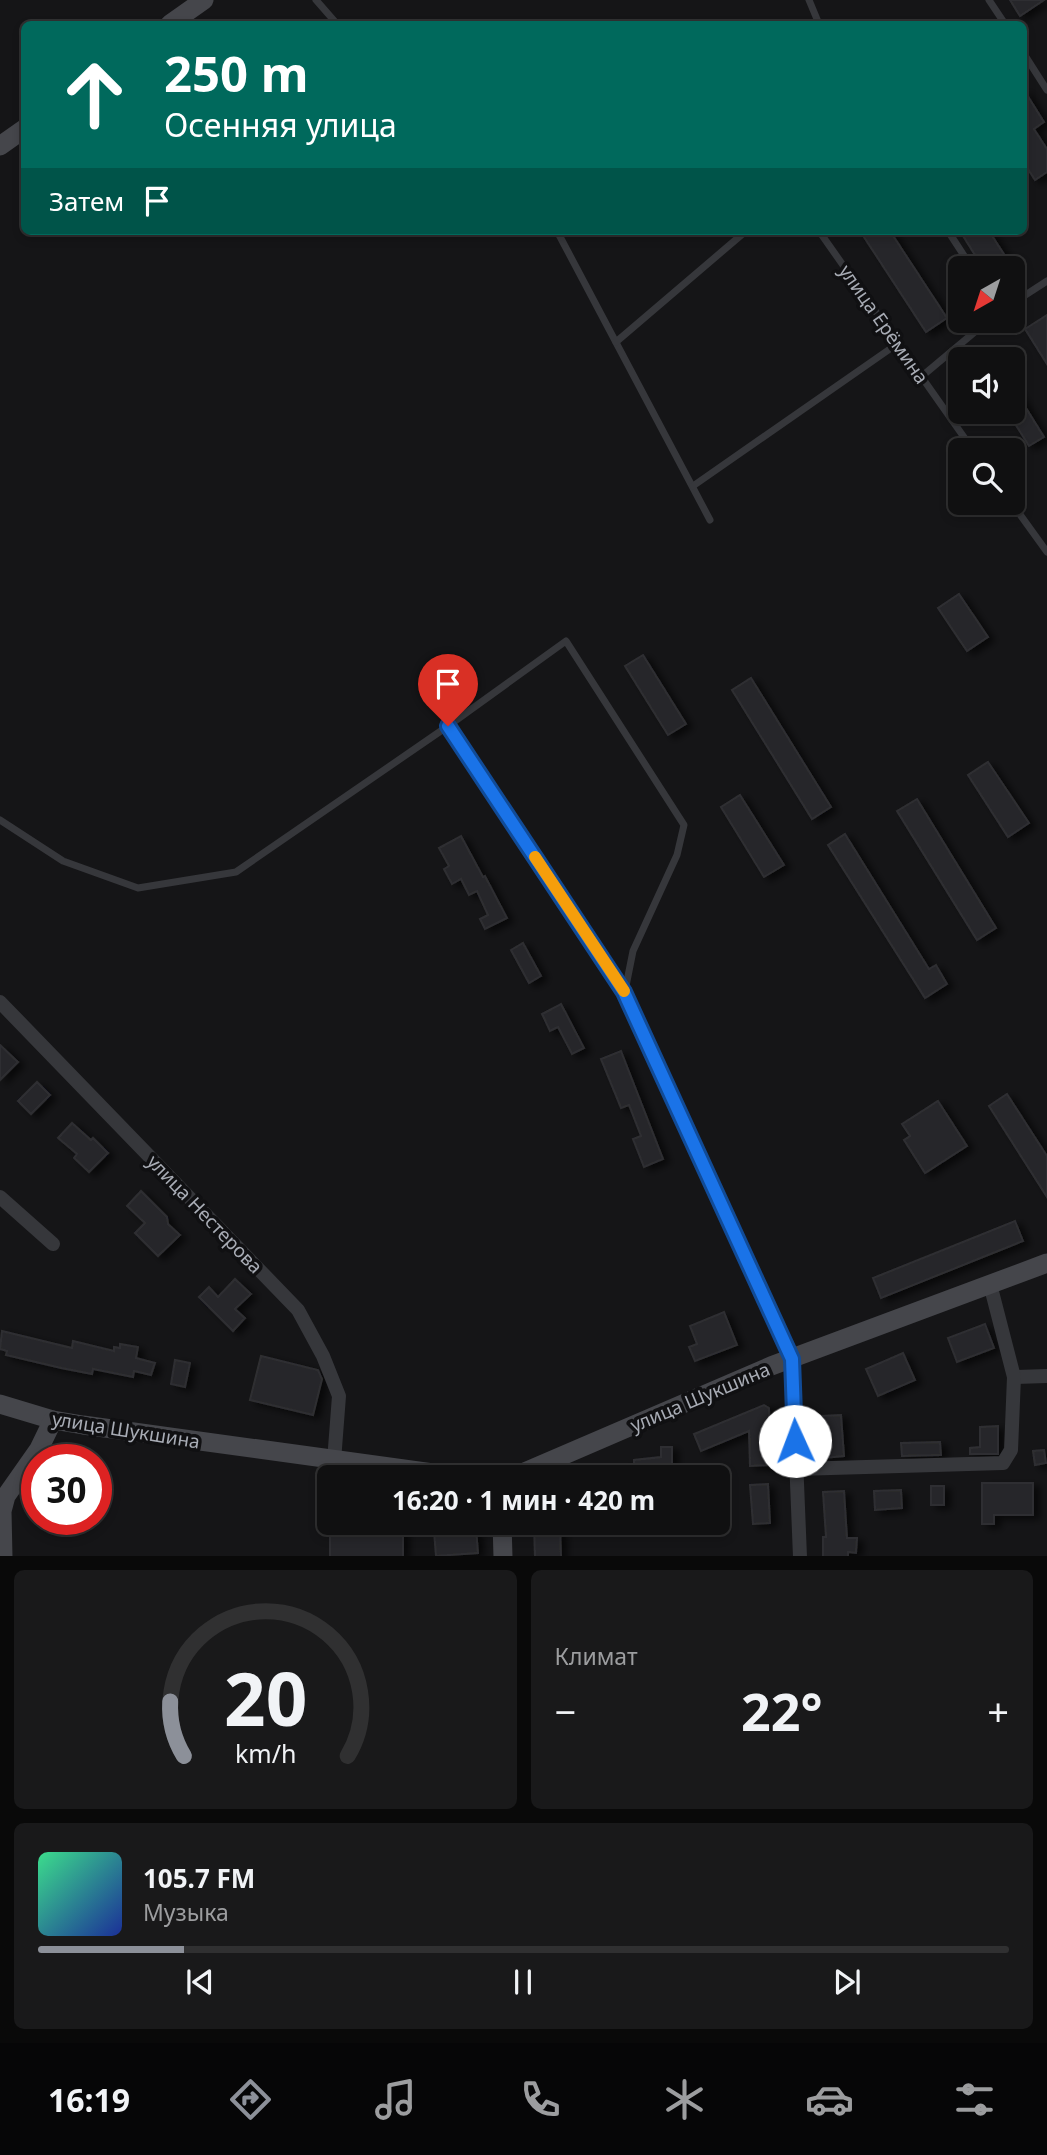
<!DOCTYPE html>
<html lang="ru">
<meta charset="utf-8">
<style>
body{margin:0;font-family:"Noto Sans",sans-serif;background:#19191a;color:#f1f3f6;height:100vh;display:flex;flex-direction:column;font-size:26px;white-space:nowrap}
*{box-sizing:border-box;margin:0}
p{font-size:23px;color:#9c9d9f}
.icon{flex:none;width:38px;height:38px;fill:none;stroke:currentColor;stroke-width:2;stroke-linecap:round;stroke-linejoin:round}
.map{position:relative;height:1556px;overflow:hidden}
.details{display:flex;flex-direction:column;gap:14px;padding:14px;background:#090909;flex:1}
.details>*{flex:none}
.guide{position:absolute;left:21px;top:21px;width:1006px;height:214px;border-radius:10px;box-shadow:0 4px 10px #0003,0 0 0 2px #303031;background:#00695c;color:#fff;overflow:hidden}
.needle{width:46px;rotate:219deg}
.fabs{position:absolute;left:948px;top:256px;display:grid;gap:14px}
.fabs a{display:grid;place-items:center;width:77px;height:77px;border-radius:10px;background:#101011;box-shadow:0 4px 10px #0003,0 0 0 2px #303031;font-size:35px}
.speed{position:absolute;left:21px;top:1444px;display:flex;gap:14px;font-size:35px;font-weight:700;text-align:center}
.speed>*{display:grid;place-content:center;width:91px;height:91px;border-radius:50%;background:#101011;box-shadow:0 4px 10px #0003,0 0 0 2px #303031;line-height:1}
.speed .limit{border:10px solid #d22;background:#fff;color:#111}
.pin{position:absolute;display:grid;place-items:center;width:60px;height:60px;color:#fff;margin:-72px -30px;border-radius:50% 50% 50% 0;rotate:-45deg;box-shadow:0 0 7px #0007}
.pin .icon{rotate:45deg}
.me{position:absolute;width:77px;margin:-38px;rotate:358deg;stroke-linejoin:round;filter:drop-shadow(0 0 5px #0008)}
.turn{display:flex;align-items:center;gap:24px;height:147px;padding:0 28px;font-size:32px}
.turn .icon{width:91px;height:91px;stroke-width:2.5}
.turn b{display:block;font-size:49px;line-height:60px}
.then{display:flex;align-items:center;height:66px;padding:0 28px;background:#0003;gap:14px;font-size:26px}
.big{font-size:52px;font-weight:700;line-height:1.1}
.details .card{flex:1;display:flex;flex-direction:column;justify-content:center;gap:10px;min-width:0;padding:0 24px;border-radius:10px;background:#19191a}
.details .dial{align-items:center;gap:0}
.dial svg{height:182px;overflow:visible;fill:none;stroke:#303031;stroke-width:7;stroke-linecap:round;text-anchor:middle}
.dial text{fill:#f1f3f6;stroke:none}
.song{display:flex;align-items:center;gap:21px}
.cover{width:84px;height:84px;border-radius:10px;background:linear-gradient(135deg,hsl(150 70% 55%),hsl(230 70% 35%))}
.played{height:7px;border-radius:4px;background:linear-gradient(90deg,#8c9099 15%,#303031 15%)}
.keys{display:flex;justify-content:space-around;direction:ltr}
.heat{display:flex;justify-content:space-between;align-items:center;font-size:38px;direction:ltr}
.details .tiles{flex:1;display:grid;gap:14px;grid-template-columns:1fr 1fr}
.card:last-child{grid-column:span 2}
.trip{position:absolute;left:317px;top:1465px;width:413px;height:70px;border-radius:10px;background:#101011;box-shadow:0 4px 10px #0003,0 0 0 2px #303031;font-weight:700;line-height:70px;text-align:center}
.tab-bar{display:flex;height:112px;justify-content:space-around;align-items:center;background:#060607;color:#9c9d9f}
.tab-bar .icon{width:49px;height:49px}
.tab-bar .active{color:#8c9099}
.tab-bar b{font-size:32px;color:#f1f3f6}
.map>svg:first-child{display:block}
.building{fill:#28282a;stroke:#2f2f32;stroke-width:2;filter:url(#shadow)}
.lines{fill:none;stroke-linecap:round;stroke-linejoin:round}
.lane{stroke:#36373b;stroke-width:7}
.street{stroke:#36373b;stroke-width:14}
.secondary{stroke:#45464b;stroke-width:19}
.route-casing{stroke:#114b97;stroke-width:18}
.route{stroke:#1a73e8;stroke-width:12}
.slow{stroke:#f59e0b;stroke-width:12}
.labels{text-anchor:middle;stroke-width:7;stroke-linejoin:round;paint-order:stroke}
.street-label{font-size:19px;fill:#a8acb5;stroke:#101012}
</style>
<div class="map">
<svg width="1047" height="1557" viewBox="0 0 1047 1557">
<defs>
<filter id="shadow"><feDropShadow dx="6" dy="3.5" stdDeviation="3.5" flood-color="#0009"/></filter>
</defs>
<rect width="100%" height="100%" fill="#151517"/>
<g class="building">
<polygon points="1010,0 1044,0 1020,16"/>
<polygon points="1024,90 1044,122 1034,129 1047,149 1047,172 1035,180 1024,163"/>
<polygon points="860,231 890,231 947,318 926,332"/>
<polygon points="960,231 989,231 1013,268 983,268"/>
<polygon points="1047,315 1047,364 1025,329"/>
<polygon points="1013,387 1044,437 1029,446 1007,411 1013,411"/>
<polygon points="959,594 988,637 967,651 938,608"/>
<polygon points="643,655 686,724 668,735 625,666"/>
<polygon points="751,678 831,807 812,819 732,690"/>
<polygon points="988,762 1029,823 1008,837 968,775"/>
<polygon points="740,795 784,865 764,877 721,807"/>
<polygon points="917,799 996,928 977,940 897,811"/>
<polygon points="845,834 929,969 936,965 947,984 925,998 828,845"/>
<polygon points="461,836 483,877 485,876 507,918 485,929 480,919 488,915 477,891 469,895 461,879 452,884 444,869 449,866 439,848"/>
<polygon points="523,943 541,976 529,983 511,950"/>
<polygon points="561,1004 584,1048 572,1054 558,1027 550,1031 542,1014"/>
<polygon points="0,1045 18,1062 0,1080"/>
<polygon points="621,1051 663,1159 644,1167 633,1139 641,1136 629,1105 621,1108 601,1059"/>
<polygon points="37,1082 50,1095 31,1114 18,1101"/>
<polygon points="1007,1094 1047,1156 1047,1197 989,1106"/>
<polygon points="938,1101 967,1146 925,1173 904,1140 910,1136 902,1124"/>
<polygon points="72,1123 91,1140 93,1138 108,1153 89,1172 74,1158 77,1154 58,1138"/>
<polygon points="141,1191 167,1217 168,1224 180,1235 158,1256 135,1233 145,1223 127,1206"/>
<polygon points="1015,1221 1023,1241 881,1298 873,1278"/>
<polygon points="235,1279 251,1294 235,1309 245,1318 233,1331 199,1297 209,1287 218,1297"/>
<polygon points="724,1312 737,1345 695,1361 689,1347 697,1344 690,1326"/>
<polygon points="985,1324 994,1348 957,1362 948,1338"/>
<polygon points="2,1331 72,1348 73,1341 114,1351 114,1347 120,1348 120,1344 138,1347 136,1358 155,1363 151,1375 134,1371 133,1377 93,1369 92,1374 61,1368 6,1355 7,1351 0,1349"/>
<polygon points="903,1353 915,1380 878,1396 866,1369"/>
<polygon points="261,1356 318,1370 322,1379 313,1415 250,1400"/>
<polygon points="175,1360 190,1363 185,1387 171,1384"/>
<polygon points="764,1405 769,1408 771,1465 750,1466 749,1431 701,1451 694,1434"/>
<polygon points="841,1415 844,1456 824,1458 821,1416"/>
<polygon points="998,1426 998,1454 970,1454 970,1448 980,1447 980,1427"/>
<polygon points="940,1442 941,1455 902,1456 901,1443"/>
<polygon points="661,1447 672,1447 672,1468 650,1469 651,1477 593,1477 593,1472 634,1464 634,1460 661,1457"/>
<polygon points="1044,1450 1046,1463 1035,1465 1033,1451"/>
<polygon points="982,1483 1033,1483 1033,1515 994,1515 994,1524 982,1524"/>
<polygon points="768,1484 770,1523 753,1524 750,1485"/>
<rect x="931" y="1486" width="13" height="19"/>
<polygon points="901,1490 902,1508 875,1510 874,1491"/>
<polygon points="844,1491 847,1538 857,1538 856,1553 848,1552 848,1557 823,1557 823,1537 826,1537 823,1492"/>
<rect x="330" y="1523" width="73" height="34"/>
<polygon points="560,1525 561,1557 535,1557 534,1526"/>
<polygon points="476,1528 478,1553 436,1556 434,1531"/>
</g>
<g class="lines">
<g class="lane">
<polyline points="316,0 337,24"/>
<polyline points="809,0 819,24"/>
<polyline points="989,0 1005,24"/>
<polyline points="1024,54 1047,90"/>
<polyline points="557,231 710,520"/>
<polyline points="819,231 973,450"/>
<polyline points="948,231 972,268"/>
<polyline points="1013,303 1047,281"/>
<polyline points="616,342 746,231"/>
<polyline points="921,377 989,320"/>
<polyline points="693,486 897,344"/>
<polyline points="1011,502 1047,552"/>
<polyline points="0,820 63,861 138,888 236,872 448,726 566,641 684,825 677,855 633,951 625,991"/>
</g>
<g class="street">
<polyline points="448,726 624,992 792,1359 800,1557"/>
<polyline points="0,1002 298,1310 323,1356 339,1396 334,1461"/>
<polyline points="0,1197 53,1244"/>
<polyline points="1014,1377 1047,1376"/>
<polyline points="797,1469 1003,1463 1011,1450 1014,1377 990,1284"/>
</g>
<g class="secondary">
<polyline points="170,24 204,0"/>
<polyline points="0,146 24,129"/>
<polyline points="0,1404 53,1420 83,1425 462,1477"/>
<polyline points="513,1477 771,1366 1047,1263"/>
<polyline points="502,1522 503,1557"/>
<polyline points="3,1557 2,1511 6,1496 39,1449 53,1420"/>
</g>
</g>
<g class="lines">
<g class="route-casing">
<polyline id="route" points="448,726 624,992 792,1359 795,1441"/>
</g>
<use href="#route" class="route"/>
<polyline class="slow" points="535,857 624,991"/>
</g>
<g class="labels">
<g class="street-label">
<text transform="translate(884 324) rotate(55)" y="7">улица Ерёмина</text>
<text transform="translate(205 1214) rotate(46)" y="7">улица Нестерова</text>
<text transform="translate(700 1397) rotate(-23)" y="7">улица Шукшина</text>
<text transform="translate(126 1430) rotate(9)" y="7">улица Шукшина</text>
</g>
</g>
</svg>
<div class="fabs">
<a><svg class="needle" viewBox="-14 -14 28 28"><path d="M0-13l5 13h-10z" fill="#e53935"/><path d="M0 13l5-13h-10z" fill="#9c9d9f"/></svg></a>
<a><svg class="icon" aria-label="sound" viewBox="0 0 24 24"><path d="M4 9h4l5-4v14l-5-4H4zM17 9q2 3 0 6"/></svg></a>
<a><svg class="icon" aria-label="search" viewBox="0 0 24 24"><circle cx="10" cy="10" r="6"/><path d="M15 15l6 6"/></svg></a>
</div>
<div class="speed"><div class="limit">30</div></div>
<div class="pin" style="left:448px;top:726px;background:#d93025"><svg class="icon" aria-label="arrive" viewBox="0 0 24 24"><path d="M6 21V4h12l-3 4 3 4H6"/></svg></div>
<svg class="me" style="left:795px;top:1441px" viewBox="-20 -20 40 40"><circle r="19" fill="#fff"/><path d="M0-13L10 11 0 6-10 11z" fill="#1a73e8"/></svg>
<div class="trip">16:20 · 1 мин · 420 m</div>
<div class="guide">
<div class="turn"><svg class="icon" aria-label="ahead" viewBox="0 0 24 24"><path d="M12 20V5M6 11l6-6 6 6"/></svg><div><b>250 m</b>Осенняя улица</div></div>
<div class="then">Затем<svg class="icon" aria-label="arrive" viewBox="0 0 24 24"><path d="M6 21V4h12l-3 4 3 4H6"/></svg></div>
</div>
</div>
<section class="details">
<div class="tiles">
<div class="card dial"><svg viewBox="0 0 100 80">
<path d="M14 69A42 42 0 1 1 86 69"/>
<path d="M14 69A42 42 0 0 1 8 45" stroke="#8c9099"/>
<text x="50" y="56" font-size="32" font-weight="700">20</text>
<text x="50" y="72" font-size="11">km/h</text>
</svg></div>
<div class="card"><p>Климат</p>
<div class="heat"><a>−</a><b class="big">22°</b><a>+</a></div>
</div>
<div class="card">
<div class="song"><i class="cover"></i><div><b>105.7 FM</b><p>Музыка</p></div></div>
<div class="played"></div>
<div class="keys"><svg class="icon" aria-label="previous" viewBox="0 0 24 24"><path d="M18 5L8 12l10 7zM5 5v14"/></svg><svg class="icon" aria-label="pause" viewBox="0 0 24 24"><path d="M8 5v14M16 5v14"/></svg><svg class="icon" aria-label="next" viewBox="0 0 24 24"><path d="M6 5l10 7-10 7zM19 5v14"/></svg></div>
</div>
</div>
</section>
<nav class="tab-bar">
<b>16:19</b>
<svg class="icon active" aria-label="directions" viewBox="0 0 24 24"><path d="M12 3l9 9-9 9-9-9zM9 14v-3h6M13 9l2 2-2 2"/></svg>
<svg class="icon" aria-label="music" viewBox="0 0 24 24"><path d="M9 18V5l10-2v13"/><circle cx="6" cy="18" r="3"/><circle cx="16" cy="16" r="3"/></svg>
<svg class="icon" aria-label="phone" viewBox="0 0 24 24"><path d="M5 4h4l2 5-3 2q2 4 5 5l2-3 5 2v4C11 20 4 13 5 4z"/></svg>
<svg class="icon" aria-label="climate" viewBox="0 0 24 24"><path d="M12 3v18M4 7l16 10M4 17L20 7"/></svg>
<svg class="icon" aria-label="car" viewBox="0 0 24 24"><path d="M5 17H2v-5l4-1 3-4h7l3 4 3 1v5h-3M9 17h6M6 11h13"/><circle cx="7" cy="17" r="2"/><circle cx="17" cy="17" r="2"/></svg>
<svg class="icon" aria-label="filters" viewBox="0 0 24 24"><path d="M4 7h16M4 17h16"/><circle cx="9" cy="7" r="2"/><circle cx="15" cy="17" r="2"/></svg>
</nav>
